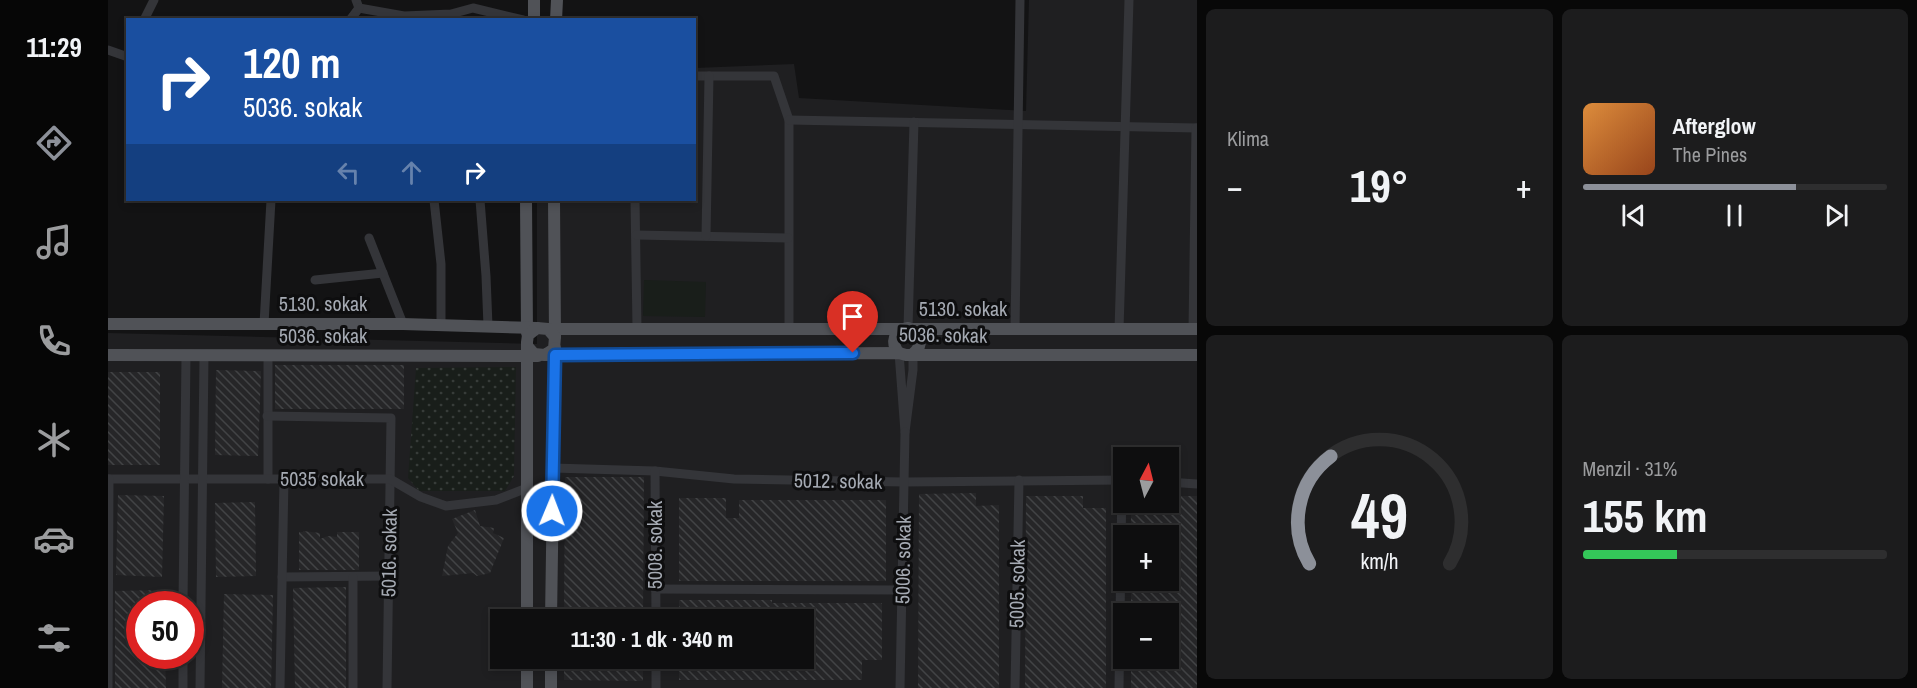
<!DOCTYPE html>
<html lang="tr">
<meta charset="utf-8">
<style>
body{margin:0;font-family:"Archivo Narrow",sans-serif;background:#1c1c1d;color:#f1f3f6;height:100vh;display:flex;flex-direction:column;font-size:22px;white-space:nowrap}
*{box-sizing:border-box;margin:0}
p{font-size:20px;color:#9b9c9e}
.icon{flex:none;width:33px;height:33px;fill:none;stroke:currentColor;stroke-width:2;stroke-linecap:round;stroke-linejoin:round}
.map{position:relative;flex:1;overflow:hidden}
.details{display:flex;flex-direction:column;gap:9px;padding:9px;background:#080808;width:720px}
.details>*{flex:none}
.guide{position:absolute;left:18px;top:18px;width:570px;height:183px;border-radius:0px;box-shadow:0 3px 9px #0003,0 0 0 2px #2e2e2f;background:#1a4fa0;color:#fff;overflow:hidden}
.needle{width:39px;rotate:7deg}
.fabs{position:absolute;left:1005px;top:447px;display:grid;gap:12px}
.fabs a{display:grid;place-items:center;width:66px;height:66px;border-radius:0px;background:#0e0e0f;box-shadow:0 3px 9px #0003,0 0 0 2px #2e2e2f;font-size:30px}
.speed{position:absolute;left:18px;top:591px;display:flex;gap:12px;font-size:30px;font-weight:700;text-align:center}
.speed>*{display:grid;place-content:center;width:78px;height:78px;border-radius:50%;background:#0e0e0f;box-shadow:0 3px 9px #0003,0 0 0 2px #2e2e2f;line-height:1}
.speed .limit{border:9px solid #d22;background:#fff;color:#111}
.pin{position:absolute;display:grid;place-items:center;width:51px;height:51px;color:#fff;margin:-62px -26px;border-radius:50% 50% 50% 0;rotate:-45deg;box-shadow:0 0 6px #0007}
.pin .icon{rotate:45deg}
.me{position:absolute;width:66px;margin:-33px;rotate:1deg;stroke-linejoin:round;filter:drop-shadow(0 0 4px #0008)}
.turn{display:flex;align-items:center;gap:21px;height:126px;padding:0 18px;font-size:27px}
.turn .icon{width:78px;height:78px;stroke-width:2.5}
.turn b{display:block;font-size:42px;line-height:51px}
.lanes{display:flex;align-items:center;height:57px;padding:0 18px;background:#0003;justify-content:center;gap:30px;direction:ltr}
.lanes .off{opacity:.35}
.big{font-size:45px;font-weight:700;line-height:1.1}
.details .card{flex:1;display:flex;flex-direction:column;justify-content:center;gap:9px;min-width:0;padding:0 21px;border-radius:9px;background:#1c1c1d}
.details .dial{align-items:center;gap:0}
.dial svg{height:156px;overflow:visible;fill:none;stroke:#2e2e2f;stroke-width:7;stroke-linecap:round;text-anchor:middle}
.dial text{fill:#f1f3f6;stroke:none}
.song{display:flex;align-items:center;gap:18px}
.cover{width:72px;height:72px;border-radius:9px;background:linear-gradient(135deg,hsl(30 70% 55%),hsl(20 70% 35%))}
.played{height:6px;border-radius:3px;background:linear-gradient(90deg,#8c9099 70%,#2e2e2f 70%)}
.keys{display:flex;justify-content:space-around;direction:ltr}
.heat{display:flex;justify-content:space-between;align-items:center;font-size:33px;direction:ltr}
.charge{height:9px;border-radius:4px;background:linear-gradient(90deg,#34c759 31%,#2e2e2f 0)}
.details .tiles{flex:1;display:grid;gap:9px;grid-template-columns:repeat(2,1fr)}
.trip{position:absolute;left:382px;top:609px;width:324px;height:60px;border-radius:0px;background:#0e0e0f;box-shadow:0 3px 9px #0003,0 0 0 2px #2e2e2f;font-weight:700;line-height:60px;text-align:center}
main{display:flex;flex:1;min-height:0}
.menu{display:flex;flex-direction:column;width:108px;justify-content:space-around;align-items:center;background:#060606;color:#9b9c9e}
.menu .icon{width:42px;height:42px}
.menu .active{color:#8c9099}
.menu b{font-size:27px;color:#f1f3f6}
.map>svg:first-child{display:block}
.built{fill:#1f1f21;fill-rule:evenodd}
.green{fill:url(#green-dots)}
.pitch{fill:#191e1a}
.building{fill:url(#building-back-hatch)}
.lines{fill:none;stroke-linecap:round;stroke-linejoin:round}
.minor{stroke:#343539;stroke-width:9}
.major{stroke:#505257;stroke-width:12}
.route-casing{stroke:#114b97;stroke-width:15}
.route{stroke:#1a73e8;stroke-width:10}
.labels{text-anchor:middle;stroke-width:6;stroke-linejoin:round;paint-order:stroke}
.street-label{font-size:20px;fill:#a5aab3;stroke:#0e0e0f}
</style>
<main>
<nav class="menu">
<b>11:29</b>
<svg class="icon active" aria-label="directions" viewBox="0 0 24 24"><path d="M12 3l9 9-9 9-9-9zM9 14v-3h6M13 9l2 2-2 2"/></svg>
<svg class="icon" aria-label="music" viewBox="0 0 24 24"><path d="M9 18V5l10-2v13"/><circle cx="6" cy="18" r="3"/><circle cx="16" cy="16" r="3"/></svg>
<svg class="icon" aria-label="phone" viewBox="0 0 24 24"><path d="M5 4h4l2 5-3 2q2 4 5 5l2-3 5 2v4C11 20 4 13 5 4z"/></svg>
<svg class="icon" aria-label="climate" viewBox="0 0 24 24"><path d="M12 3v18M4 7l16 10M4 17L20 7"/></svg>
<svg class="icon" aria-label="car" viewBox="0 0 24 24"><path d="M5 17H2v-5l4-1 3-4h7l3 4 3 1v5h-3M9 17h6M6 11h13"/><circle cx="7" cy="17" r="2"/><circle cx="17" cy="17" r="2"/></svg>
<svg class="icon" aria-label="filters" viewBox="0 0 24 24"><path d="M4 7h16M4 17h16"/><circle cx="9" cy="7" r="2"/><circle cx="15" cy="17" r="2"/></svg>
</nav>
<div class="map">
<svg width="1089" height="688" viewBox="0 0 1089 688">
<defs>
<pattern id="green-dots" width="8" height="8" patternUnits="userSpaceOnUse" patternTransform="scale(1.5)"><rect width="8" height="8" fill="#191e1a"/><path d="M2 2h.1M6 6h.1" fill="none" stroke="#373c39" stroke-width="1.8" stroke-linecap="round"/></pattern>
<pattern id="building-back-hatch" width="6" height="6" patternUnits="userSpaceOnUse" patternTransform="scale(1.5)"><rect width="6" height="6" fill="#262628"/><path d="M-1 5l2 2M0 0l6 6M5-1l2 2" fill="none" stroke="#424345"/></pattern>
</defs>
<rect width="100%" height="100%" fill="#131314"/>
<path class="built" d="M921,0H1089V688H0V333L429,344V200H586L587,68L686,64L691,98L918,111ZM1016,458H1060V502H1016ZM1016,536H1060V580H1016ZM32,604H82V656H32ZM1016,614H1060V658H1016ZM393,620H696V658H393Z"/>
<polygon class="green" points="408,367 406,476 397,491 311,491 300,478 308,368"/>
<polygon class="pitch" points="536,280 598,282 597,317 535,316"/>
<g class="building">
<rect x="167" y="365" width="129" height="44"/>
<polygon points="108,370 153,371 150,456 107,455"/>
<rect x="0" y="372" width="52" height="93"/>
<polygon points="457,477 536,477 535,620 456,620"/>
<polygon points="868,493 868,506 891,505 891,688 810,688 811,494"/>
<polygon points="10,495 56,496 54,577 8,575"/>
<polygon points="918,496 975,496 975,508 998,508 998,688 917,688"/>
<polygon points="1060,496 1089,496 1089,688 1023,688 1023,658 1060,658 1060,614 1023,614 1023,580 1060,580 1060,536 1023,536 1023,502 1060,502"/>
<polygon points="571,498 618,498 618,518 631,518 631,500 778,500 778,581 571,581"/>
<polygon points="147,502 148,576 108,577 107,503"/>
<polygon points="367,510 372,526 386,528 385,533 396,538 382,573 369,576 365,573 334,576 340,546 350,533 344,519"/>
<polygon points="195,531 212,533 212,539 220,536 229,537 229,532 251,532 251,570 191,570 191,532 195,532"/>
<polygon points="238,587 238,688 187,688 185,588"/>
<polygon points="56,590 57,604 32,604 32,656 57,656 58,688 7,688 7,591"/>
<polygon points="116,594 165,595 163,688 114,688"/>
<polygon points="571,600 664,600 664,603 774,603 774,660 754,660 754,680 571,680 571,658 696,658 696,620 571,620"/>
<polygon points="456,658 535,658 535,681 456,680"/>
</g>
<g class="lines">
<g class="minor">
<polyline points="248,0 251,8 296,16 343,14 365,8 415,20"/>
<polyline points="36,20 46,0"/>
<polyline points="242,20 251,8"/>
<polyline points="0,50 20,57"/>
<polyline points="586,76 666,76 681,120 681,328"/>
<polyline points="681,120 1089,128"/>
<polyline points="326,200 333,264 333,325"/>
<polyline points="372,200 378,276 380,326"/>
<polyline points="527,200 529,328"/>
<polyline points="528,235 680,238"/>
<polyline points="598,236 601,76"/>
<polyline points="261,238 295,324"/>
<polyline points="207,280 275,273"/>
<polyline points="156,324 163,200"/>
<polyline points="800,328 806,122"/>
<polyline points="907,329 912,0"/>
<polyline points="1085,329 1088,128"/>
<polyline points="1011,330 1021,0"/>
<polyline points="791,353 797,432 805,370 805,354"/>
<polyline points="160,356 160,479"/>
<polyline points="159,416 283,418 279,688"/>
<polyline points="445,468 547,471 626,479 796,482 1016,480"/>
<polyline points="547,471 548,620"/>
<polyline points="0,479 282,479 313,497 338,506 388,500 419,488"/>
<polyline points="1060,482 1089,484"/>
<polyline points="174,577 281,576"/>
<polyline points="245,577 245,688"/>
<polyline points="547,589 794,590"/>
<polyline points="75,604 78,356"/>
<polyline points="548,658 548,688"/>
<polyline points="0,688 1,479"/>
<polyline points="75,688 75,656"/>
<polyline points="92,688 96,356"/>
<polyline points="172,688 176,479"/>
<polyline points="792,688 797,432"/>
<polyline points="907,688 911,480"/>
<polyline points="1011,688 1014,480"/>
</g>
<g class="major">
<polyline points="426,20 426,0"/>
<polyline points="448,20 449,0"/>
<polyline points="418,200 419,333"/>
<polyline points="446,200 447,336"/>
<polyline points="0,324 295,324 429,328"/>
<polyline points="440,329 1089,329"/>
<path d="M791,353C782,343 786,330 800,328C813,332 816,345 805,354"/>
<polyline points="0,355 430,356"/>
<polyline points="437,355 791,353 798,355 1089,355"/>
<polyline points="419,620 419,342 420,335 429,328 440,329 447,337 446,349 437,355 426,354 419,346"/>
<polyline points="443,620 447,348"/>
<polyline points="419,688 419,658"/>
<polyline points="443,688 443,658"/>
</g>
</g>
<g class="lines">
<g class="route-casing">
<polyline id="route" points="444,511 447,355 745,353"/>
</g>
<use href="#route" class="route"/>
</g>
<g class="labels">
<g class="street-label">
<text x="215" y="311">5130. sokak</text>
<text x="855" y="316">5130. sokak</text>
<text transform="translate(835 335) rotate(1)" y="7">5036. sokak</text>
<text x="215" y="343">5036. sokak</text>
<text x="214" y="486">5035 sokak</text>
<text transform="translate(730 481) rotate(1)" y="7">5012. sokak</text>
<text transform="translate(547 545) rotate(-90)" y="7">5008. sokak</text>
<text transform="translate(281 553) rotate(-89)" y="7">5016. sokak</text>
<text transform="translate(795 560) rotate(-89)" y="7">5006. sokak</text>
<text transform="translate(909 584) rotate(-89)" y="7">5005. sokak</text>
</g>
</g>
</svg>
<div class="fabs">
<a><svg class="needle" viewBox="-14 -14 28 28"><path d="M0-13l5 13h-10z" fill="#e53935"/><path d="M0 13l5-13h-10z" fill="#9b9c9e"/></svg></a>
<a>+</a>
<a>−</a>
</div>
<div class="speed"><div class="limit">50</div></div>
<div class="pin" style="left:745px;top:353px;background:#d93025"><svg class="icon" aria-label="arrive" viewBox="0 0 24 24"><path d="M6 21V4h12l-3 4 3 4H6"/></svg></div>
<svg class="me" style="left:444px;top:511px" viewBox="-20 -20 40 40"><circle r="17" fill="#1a73e8" stroke="#fff" stroke-width="3"/><path d="M0-11L8 9 0 5-8 9z" fill="#fff"/></svg>
<div class="trip">11:30 · 1 dk · 340 m</div>
<div class="guide">
<div class="turn"><svg class="icon" aria-label="right" viewBox="0 0 24 24"><path d="M7 20v-9h11M14 6l5 5-5 5"/></svg><div><b>120 m</b>5036. sokak</div></div>
<div class="lanes"><svg class="icon off" aria-label="left" viewBox="0 0 24 24"><path d="M17 20v-9H6M10 6l-5 5 5 5"/></svg><svg class="icon off" aria-label="ahead" viewBox="0 0 24 24"><path d="M12 20V5M6 11l6-6 6 6"/></svg><svg class="icon" aria-label="right" viewBox="0 0 24 24"><path d="M7 20v-9h11M14 6l5 5-5 5"/></svg></div>
</div>
</div>
<section class="details">
<div class="tiles">
<div class="card"><p>Klima</p>
<div class="heat"><a>−</a><b class="big">19°</b><a>+</a></div>
</div>
<div class="card">
<div class="song"><i class="cover"></i><div><b>Afterglow</b><p>The Pines</p></div></div>
<div class="played"></div>
<div class="keys"><svg class="icon" aria-label="previous" viewBox="0 0 24 24"><path d="M18 5L8 12l10 7zM5 5v14"/></svg><svg class="icon" aria-label="pause" viewBox="0 0 24 24"><path d="M8 5v14M16 5v14"/></svg><svg class="icon" aria-label="next" viewBox="0 0 24 24"><path d="M6 5l10 7-10 7zM19 5v14"/></svg></div>
</div>
<div class="card dial"><svg viewBox="0 0 100 80">
<path d="M14 69A42 42 0 1 1 86 69"/>
<path d="M14 69A42 42 0 0 1 25 14" stroke="#8c9099"/>
<text x="50" y="56" font-size="32" font-weight="700">49</text>
<text x="50" y="72" font-size="11">km/h</text>
</svg></div>
<div class="card"><p>Menzil · 31%</p><b class="big">155 km</b><div class="charge"></div></div>
</div>
</section>
</main>
